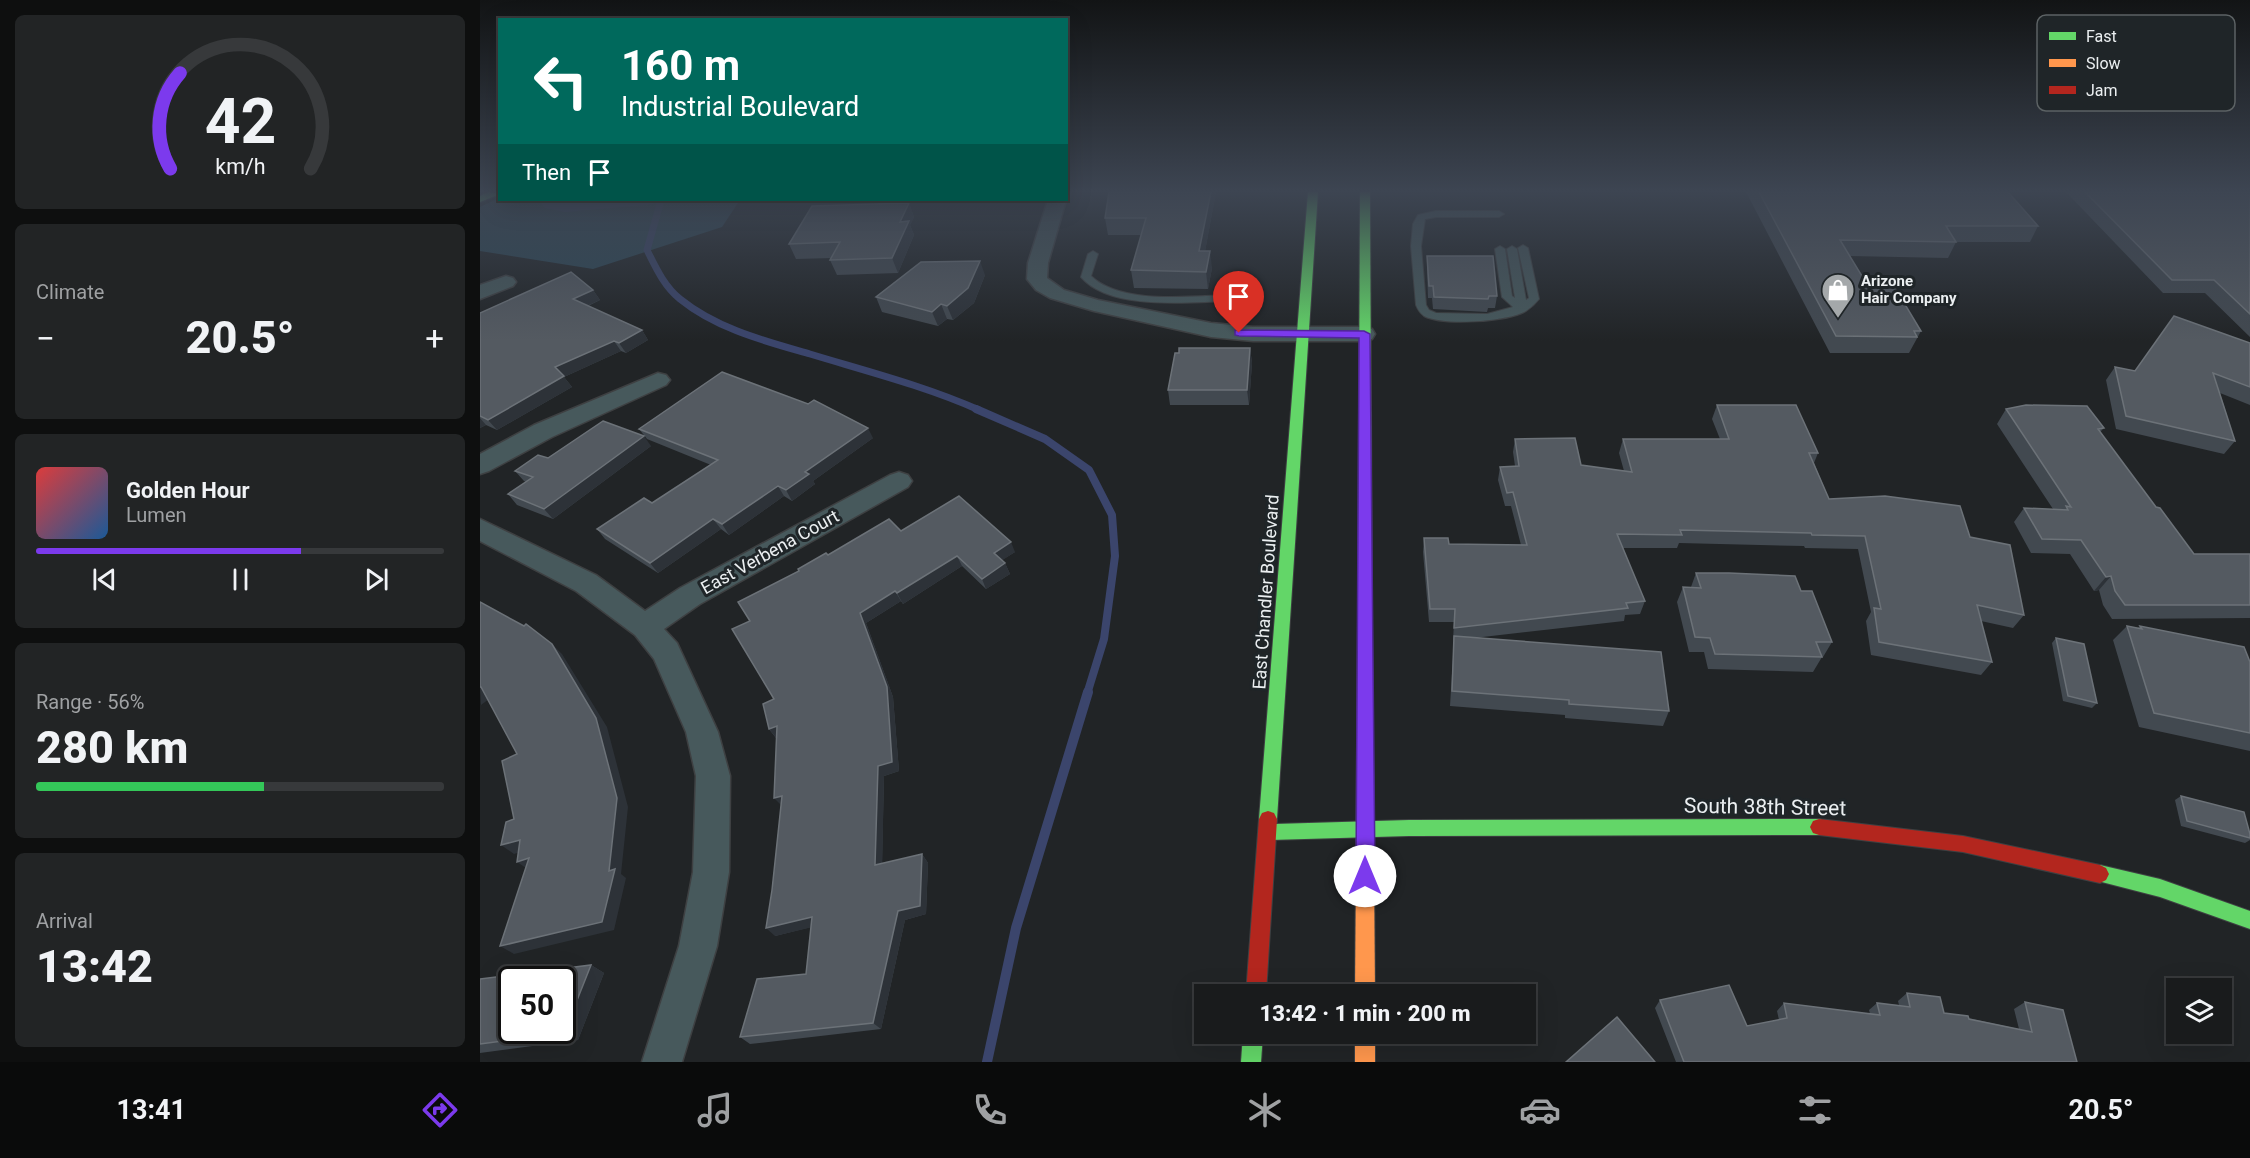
<!DOCTYPE html>
<meta charset="utf-8">
<style>
body{margin:0;font-family:Roboto,sans-serif;background:#222425;color:#f1f3f6;height:100vh;display:flex;flex-direction:column;font-size:22px;white-space:nowrap}
*{box-sizing:border-box;margin:0}
p{font-size:20px;color:#9fa1a3}
.icon{flex:none;width:33px;height:33px;fill:none;stroke:currentColor;stroke-width:2;stroke-linecap:round;stroke-linejoin:round}
.map{position:relative;flex:1;overflow:hidden}
.details{display:flex;flex-direction:column;gap:15px;padding:15px;background:#0e0f0f;width:480px}
.details>*{flex:none}
.hud{position:absolute;left:18px;top:18px;width:570px;height:183px;border-radius:0px;box-shadow:0 6px 24px #0002,0 0 0 2px #37393b;background:#00695c;color:#fff;overflow:hidden}
.tools{position:absolute;left:1686px;top:978px;display:grid;gap:12px}
.tools a{display:grid;place-items:center;width:66px;height:66px;border-radius:0px;background:#191b1c;box-shadow:0 6px 24px #0002,0 0 0 2px #37393b;font-size:30px}
.speed{position:absolute;left:18px;top:966px;display:flex;gap:12px;font-size:30px;font-weight:700;text-align:center}
.speed>*{display:grid;place-content:center;width:78px;height:78px;border-radius:50%;background:#191b1c;box-shadow:0 6px 24px #0002,0 0 0 2px #37393b;line-height:1}
.speed .limit{border:3px solid #111;border-radius:9px;background:#fff;color:#111}
.pin{position:absolute;display:grid;place-items:center;width:51px;height:51px;color:#fff;margin:-62px -26px;border-radius:50% 50% 50% 0;rotate:-45deg;box-shadow:0 0 6px #0007}
.pin .icon{rotate:45deg}
.me{position:absolute;width:66px;margin:-33px;rotate:0deg;stroke-linejoin:round;filter:drop-shadow(0 0 4px #0008)}
.turn{display:flex;align-items:center;gap:21px;height:126px;padding:0 24px;font-size:27px}
.turn .icon{width:78px;height:78px;stroke-width:2.5}
.turn b{display:block;font-size:42px;line-height:51px}
.then{display:flex;align-items:center;height:57px;padding:0 24px;background:#0003;gap:12px;font-size:22px}
.big{font-size:45px;font-weight:800;line-height:1.1}
.details .tile{flex:1;display:flex;flex-direction:column;justify-content:center;gap:9px;min-width:0;padding:0 21px;border-radius:9px;background:#222425}
.details .dial{align-items:center;gap:0}
.dial svg{height:156px;overflow:visible;fill:none;stroke:#37393b;stroke-width:7;stroke-linecap:round;text-anchor:middle}
.dial text{fill:#f1f3f6;stroke:none}
.song{display:flex;align-items:center;gap:18px}
.cover{width:72px;height:72px;border-radius:9px;background:linear-gradient(135deg,hsl(0 70% 55%),hsl(210 70% 35%))}
.played{height:6px;border-radius:3px;background:linear-gradient(90deg,#7c3aed 65%,#37393b 65%)}
.keys{display:flex;justify-content:space-around;direction:ltr}
.heat{display:flex;justify-content:space-between;align-items:center;font-size:33px;direction:ltr}
.charge{height:9px;border-radius:4px;background:linear-gradient(90deg,#34c759 56%,#37393b 0)}
.trip{position:absolute;left:714px;top:984px;width:342px;height:60px;border-radius:0px;background:#191b1c;box-shadow:0 6px 24px #0002,0 0 0 2px #37393b;font-weight:800;line-height:60px;text-align:center}
.tab-bar{display:flex;height:96px;justify-content:space-around;align-items:center;background:#0a0b0b;color:#9fa1a3}
.tab-bar .icon{width:42px;height:42px}
.tab-bar .on{color:#7c3aed}
.tab-bar b{font-size:27px;color:#f1f3f6}
main{display:flex;flex:1;min-height:0}
.map>svg:first-child{display:block}
.green{fill:#2d4856}
.water{fill:#3b456c}
.lines{fill:none;stroke-linecap:round;stroke-linejoin:round}
.stream-far2{stroke:#3b456c;stroke-width:7}
.stream-far1{stroke:#3b456c;stroke-width:8}
.stream{stroke:#3b456c;stroke-width:10}
.lane-casing{stroke:#3e4042;stroke-width:2}
.street-casing{stroke:#3e4042;stroke-width:3}
.fast-casing{stroke:#3e4042;stroke-width:2}
.slow-casing{stroke:#3e4042;stroke-width:2}
.jam-casing{stroke:#3e4042;stroke-width:2}
.lane{fill:#47595c;fill-rule:evenodd}
.street{fill:#47595c;fill-rule:evenodd}
.fast{fill:#63d668;fill-rule:evenodd}
.slow{fill:#ff974d;fill-rule:evenodd}
.jam{fill:#b3261e;fill-rule:evenodd}
.wall{fill:#424950}
.shaded-wall{fill:#2d3238}
.building{fill:#545a61;stroke:#6c7278;stroke-width:1.5;fill-rule:evenodd}
.route{fill:#7c3aed;stroke:#51269a;stroke-width:1.5}
.labels{text-anchor:middle;stroke-width:6;stroke-linejoin:round;paint-order:stroke}
.far-poi-label{font-size:15px;font-weight:bold;fill:#ebeff1;stroke:#1f2528;text-anchor:start}
.street-label{font-size:18px;fill:#ebeff1;stroke:#1f2528}
.near-street-label{font-size:21px;fill:#ebeff1;stroke:#1f2528}
.key{fill:#1f2528;stroke:#5c6264;stroke-width:1.5}
.key-label{font-size:16px;fill:#ebeff1}
</style>
<main>
<section class="details">
<div class="tile dial"><svg viewBox="0 0 100 80">
<path d="M14 69A42 42 0 1 1 86 69"/>
<path d="M14 69A42 42 0 0 1 19 20" stroke="#7c3aed"/>
<text x="50" y="56" font-size="32" font-weight="700">42</text>
<text x="50" y="72" font-size="11">km/h</text>
</svg></div>
<div class="tile"><p>Climate</p>
<div class="heat"><a>−</a><b class="big">20.5°</b><a>+</a></div>
</div>
<div class="tile">
<div class="song"><i class="cover"></i><div><b>Golden Hour</b><p>Lumen</p></div></div>
<div class="played"></div>
<div class="keys"><svg class="icon" aria-label="previous" viewBox="0 0 24 24"><path d="M18 5L8 12l10 7zM5 5v14"/></svg><svg class="icon" aria-label="pause" viewBox="0 0 24 24"><path d="M8 5v14M16 5v14"/></svg><svg class="icon" aria-label="next" viewBox="0 0 24 24"><path d="M6 5l10 7-10 7zM19 5v14"/></svg></div>
</div>
<div class="tile"><p>Range · 56%</p><b class="big">280 km</b><div class="charge"></div></div>
<div class="tile"><p>Arrival</p><b class="big">13:42</b></div>
</section>
<div class="map">
<svg width="1770" height="1062" viewBox="0 0 1770 1062">
<rect width="100%" height="100%" fill="#212426"/>
<polygon class="green" points="19,198 20,200 260,200 242,227 113,269 0,251 0,207"/>
<polygon class="water" points="62,200 196,200 166,205 85,212 65,208 61,203"/>
<g class="lines">
<path class="stream-far2" d="M181,200L167,250C176,268 184,286 200,299C237,329 285,341 330,354C386,371 445,386 499,410"/>
<polyline class="stream-far1" points="496,409 565,439 609,470 632,515 635,556 624,639 607,694"/>
<polyline class="stream" points="507,1062 536,928 608,692"/>
<g class="lane-casing">
<g id="lane">
<path d="M956,211H1019L1024,214L1019,217H956L945,219L941,246L946,305L949,310L956,313L1007,314L1033,307L1022,297L1015,249L1020,246L1025,249L1032,296L1035,298L1027,249L1032,246L1037,249L1046,300L1049,298L1038,248L1043,245L1048,248L1059,299C1056,303 1049,309 1046,311C1027,322 963,326 944,316C940,313 938,310 936,305L931,246L933,224L938,215Z"/>
<path d="M613,251L618,254L611,276C641,305 711,296 750,295L755,298L750,301C709,302 630,311 601,277L608,254Z"/>
</g>
</g>
<g class="street-casing">
<g id="street">
<polygon points="568,200 586,200 568,263 567,278 584,290 618,300 731,323 773,327 884,327 892,329 895,334 892,339 884,341 773,341 731,337 614,311 570,298 556,290 547,279 548,263"/>
<polygon points="26,276 33,278 36,282 33,286 0,299 0,285"/>
<polygon points="178,373 186,375 190,380 186,385 72,437 9,471 0,474 0,454 54,425"/>
<polygon points="419,472 428,475 432,481 428,487 220,604 184,629 197,643 238,732 250,776 249,872 237,946 202,1062 162,1062 199,946 213,872 216,776 206,732 174,659 155,635 96,591 0,541 0,519 116,575 165,611 200,588 410,475"/>
</g>
</g>
<g class="fast-casing">
<g id="fast">
<polygon points="8,192 20,194 0,202 0,196"/>
<polygon points="828,192 838,192 797,819 795,824 929,820 1339,819 1345,821 1348,827 1345,833 1339,835 929,836 788,840 782,838 779,832 784,825 779,819"/>
<polygon points="880,192 890,192 892,618 890,622 885,624 880,622 878,618"/>
<polygon points="1620,865 1680,879 1770,911 1770,929 1680,897 1614,880 1611,874 1614,868"/>
<polygon points="763,1034 783,1034 781,1062 761,1062"/>
</g>
</g>
<g class="slow-casing">
<g id="slow">
<polygon points="885,612 890,614 892,618 895,994 875,994 878,618 880,614"/>
<rect x="875" y="1034" width="20" height="28"/>
</g>
</g>
<g class="jam-casing">
<g id="jam">
<polygon points="788,811 794,813 797,819 786,994 766,994 779,819 782,813"/>
<polygon points="1339,819 1483,836 1620,865 1626,868 1629,874 1626,880 1620,883 1483,852 1339,835 1333,833 1330,827 1333,821"/>
</g>
</g>
<use href="#lane" class="lane"/>
<use href="#street" class="street"/>
<use href="#fast" class="fast"/>
<use href="#slow" class="slow"/>
<use href="#jam" class="jam"/>
</g>
<g class="wall">
<polygon points="629,192 736,192 725,251 732,268 728,289 654,288 651,270 661,235 628,235 625,218"/>
<polygon points="1266,192 1528,192 1558,226 1550,242 1476,242 1468,258 1370,256 1388,286 1441,331 1429,353 1350,353"/>
<polygon points="1586,192 1770,192 1770,337 1725,293 1683,293"/>
<polygon points="289,200 326,200 291,203"/>
<polygon points="429,203 434,217 430,225 434,235 418,273 357,275 350,260 352,258 316,259 309,244"/>
<polygon points="947,256 1017,296 1015,308 1008,308 1007,312 953,309 952,298 948,298 947,268"/>
<polygon points="505,275 494,303 473,320 467,319 458,326 402,312 396,297"/>
<polygon points="113,290 120,300 108,306 162,330 168,340 146,353 141,351 84,377 92,387 17,430 6,425 0,428 0,313"/>
<polygon points="1770,343 1770,405 1740,393 1755,441 1744,454 1636,429 1626,380 1635,367 1655,371"/>
<polygon points="770,348 772,363 769,405 690,405 688,390"/>
<polygon points="1237,405 1338,453 1334,463 1349,499 1490,537 1544,615 1533,628 1501,621 1512,662 1501,675 1391,655 1386,621 1391,612 1378,549 1325,548 1324,546 1199,543 1197,548 1143,548 1165,601 1160,614 1145,615 1144,621 994,638 1189,711 1183,726 1085,718 1085,715 970,706 974,640 973,641 974,622 949,622 943,552 944,538 969,544 1041,545 1031,506 1025,506 1018,480 1020,467 1035,466 1033,452 1035,439 1101,465 1144,471 1139,453 1143,439 1240,439 1232,419"/>
<polygon points="1526,409 1624,428 1620,432 1676,507 1714,554 1770,554 1770,618 1632,619 1623,605 1619,590 1614,591 1590,554 1551,553 1534,522 1544,508 1573,509 1517,424"/>
<polygon points="159,429 393,438 333,481 335,484 312,501 304,496 249,535 241,529 178,573 125,539 117,529 172,503 231,465 167,439"/>
<polygon points="171,446 73,519 37,505 28,494 46,482 44,481 35,471 68,458"/>
<polygon points="421,531 535,552 522,560 525,563 530,574 506,589 482,566 423,604 421,601 386,623 413,697 419,771 404,776 402,864 442,854 448,863 446,914 425,920 401,1029 270,1044 260,1037 326,974 331,927 295,936 292,890 301,805 296,738 289,729 319,571 348,555"/>
<polygon points="1216,573 1321,591 1352,642 1343,657 1342,657 1333,672 1228,669 1224,652 1209,652 1197,602 1203,587 1211,587"/>
<polygon points="1647,626 1658,628 1660,626 1770,662 1770,751 1659,727 1633,640"/>
<polygon points="1576,638 1617,703 1612,708 1583,701 1572,643"/>
<polygon points="1701,796 1770,834 1770,840 1765,843 1701,826 1695,800"/>
<polygon points="111,965 124,973 98,1040 0,1053 0,979"/>
<polygon points="1427,993 1464,1013 1539,1029 1534,1009 1545,1002 1597,1062 1196,1062 1175,1008 1180,1000 1267,1026 1299,1020 1297,1011 1304,1003 1390,1014 1389,1010 1397,1003 1419,1005 1418,1001"/>
</g>
<g class="shaded-wall">
<polygon points="731,192 736,192 722,268 719,251"/>
<polygon points="429,203 434,217 430,225 434,235 418,273 412,258 420,222"/>
<polygon points="730,251 732,268 728,289 726,272"/>
<polygon points="500,261 505,275 494,303 473,320 467,306"/>
<polygon points="113,290 120,300 100,309 93,299"/>
<polygon points="461,304 467,319 458,326 452,312"/>
<polygon points="162,330 168,340 146,353 139,343"/>
<polygon points="134,341 141,351 84,377 92,387 17,430 8,420 75,367"/>
<polygon points="770,348 772,363 769,405 767,390"/>
<polygon points="0,418 6,425 0,428"/>
<polygon points="388,428 393,438 333,481 335,484 312,501 306,490 325,472"/>
<polygon points="164,436 171,446 73,519 64,509"/>
<polygon points="298,486 304,496 249,535 242,524"/>
<polygon points="233,519 241,529 178,573 170,563"/>
<polygon points="531,542 535,552 518,563 514,553"/>
<polygon points="477,556 482,566 423,604 417,593"/>
<polygon points="525,563 530,574 506,589 502,579"/>
<polygon points="1631,576 1619,590 1614,591 1626,577"/>
<polygon points="415,591 421,601 386,623 413,697 419,771 404,776 402,874 395,865 380,613"/>
<polygon points="72,644 82,654 127,727 148,807 141,874 146,878 134,930 34,954 20,946 129,871"/>
<polygon points="0,687 1,687 13,696 1,705"/>
<polygon points="297,726 297,739 289,729"/>
<polygon points="302,796 303,807 294,798"/>
<polygon points="40,840 53,848 34,854 21,845"/>
<polygon points="442,854 448,863 446,914 425,920 401,1029 393,1023 418,911"/>
<polygon points="49,858 49,870 37,862"/>
<polygon points="332,917 341,925 295,936 286,928"/>
<polygon points="111,965 124,973 98,1040 84,1033"/>
</g>
<g class="building">
<polygon points="629,192 731,192 719,251 730,251 726,272 651,270 666,218 625,218"/>
<polygon points="1279,192 1528,192 1558,226 1466,226 1476,242 1360,240 1388,286 1414,286 1441,331 1434,331 1437,337 1356,336"/>
<polygon points="1605,192 1770,192 1770,314 1734,280 1692,280"/>
<polygon points="429,203 420,222 429,221 412,258 350,260 360,242 309,244 332,206"/>
<polygon points="947,256 1013,256 1017,296 1009,296 1008,299 954,297 953,286 949,286"/>
<polygon points="500,261 488,288 467,306 461,304 452,312 396,297 441,262"/>
<polygon points="91,272 113,290 93,299 162,330 139,343 134,341 75,367 84,376 8,420 0,416 0,313"/>
<polygon points="1694,316 1770,343 1770,387 1733,373 1755,441 1646,416 1635,367 1655,371"/>
<polygon points="699,348 770,348 767,390 688,390 695,353 699,353"/>
<polygon points="242,372 328,404 334,400 388,428 325,472 329,474 306,490 298,486 242,524 233,519 170,563 117,529 164,498 172,503 238,460 159,429"/>
<polygon points="1237,405 1316,405 1338,453 1329,453 1349,499 1405,496 1480,506 1490,537 1530,545 1544,615 1497,605 1512,662 1399,642 1394,608 1401,609 1385,536 1332,535 1331,533 1200,530 1202,535 1137,534 1165,601 1146,603 1148,608 974,628 975,609 950,609 944,538 968,538 969,544 1047,545 1033,492 1027,493 1020,467 1039,466 1035,439 1095,438 1101,465 1152,472 1143,439 1249,439"/>
<polygon points="1546,405 1607,406 1624,428 1618,429 1676,507 1680,508 1714,554 1770,554 1770,605 1645,605 1635,591 1631,576 1626,577 1601,540 1562,539 1544,508 1588,510 1586,506 1591,507 1526,409"/>
<polygon points="123,421 164,436 64,509 28,494 53,477 35,471 58,455 68,458"/>
<polygon points="479,496 531,542 514,553 525,563 502,579 477,556 417,593 415,591 380,613 407,687 412,762 398,766 395,865 442,854 440,906 418,911 393,1023 260,1037 277,979 326,974 332,917 286,928 292,890 302,796 294,798 297,726 289,729 283,704 294,699 252,629 270,621 258,602 319,571 318,569 346,553 348,555 409,519 421,531"/>
<polygon points="1216,573 1249,573 1315,576 1321,591 1332,591 1352,642 1336,642 1342,657 1235,654 1230,638 1215,637 1203,587 1221,588"/>
<polygon points="0,602 44,626 46,624 72,644 116,718 137,798 129,871 135,869 122,922 20,946 49,858 37,862 40,840 21,845 26,822 34,819 22,761 37,754 1,687 0,687"/>
<polygon points="1647,626 1662,629 1660,626 1764,647 1770,662 1770,733 1674,713"/>
<polygon points="974,636 1181,652 1189,711 1089,704 1089,700 972,691"/>
<polygon points="1576,638 1604,644 1617,703 1588,696"/>
<polygon points="1701,796 1764,812 1770,834 1770,838 1707,821"/>
<path d="M111,965L84,1033L0,1044V979ZM32,980H82V1030H32Z"/>
<polygon points="1249,985 1267,1026 1307,1018 1304,1003 1400,1015 1397,1003 1430,1007 1427,993 1460,997 1464,1013 1488,1016 1489,1019 1552,1032 1545,1002 1583,1010 1597,1062 1204,1062 1180,1000"/>
<polygon points="1137,1017 1175,1062 1086,1062"/>
</g>
<linearGradient id="sky" x2="0" y2="1"><stop stop-color="#121415"/><stop offset="0.56" stop-color="#3d4552"/><stop offset="1" stop-color="#3d4552" stop-opacity="0"/></linearGradient>
<rect width="1770" height="341" fill="url(#sky)"/>
<polygon class="route" points="755,330 884,331 890,334 895,876 892,882 885,885 879,882 876,876 879,338 759,336 755,335"/>
<defs>
<g id="shop-pin" transform="scale(1.725)"><path d="M0 17L-7.5 6A9.5 9.5 0 1 1 7.5 6Z" fill="#a4a8aa" stroke="#1f2528"/><path d="M-5-2.5h2.3a2.7 3.5 0 0 1 5.4 0H5L5.5 6h-11ZM-1.5-2.5h3a1.5 2.3 0 0 0-3 0Z" fill="#fff"/></g>
</defs>
<g fill-rule="evenodd">
<use href="#shop-pin" x="1358" y="290"/>
</g>
<g class="labels">
<g class="far-poi-label">
<text x="1381" y="286">Arizone<tspan x="1381" dy="17">Hair Company</tspan></text>
</g>
<g class="street-label">
<text transform="translate(290 552) rotate(-29)" y="6">East Verbena Court</text>
<text transform="translate(786 592) rotate(-86)" y="6">East Chandler Boulevard</text>
</g>
<g class="near-street-label">
<text transform="translate(1285 807) rotate(1)" y="7">South 38th Street</text>
</g>
</g>
<rect x="1557" y="15" width="198" height="96" rx="9" class="key"/>
<rect x="1569" y="32" width="27" height="8" fill="#63d668"/>
<rect x="1569" y="59" width="27" height="8" fill="#ff974d"/>
<rect x="1569" y="86" width="27" height="8" fill="#b3261e"/>
<g class="key-label">
<text x="1606" y="42">Fast</text>
<text x="1606" y="69">Slow</text>
<text x="1606" y="96">Jam</text>
</g>
</svg>
<div class="tools">
<a><svg class="icon" aria-label="layers" viewBox="0 0 24 24"><path d="M12 4l9 5-9 5-9-5zM3 14l9 5 9-5"/></svg></a>
</div>
<div class="speed"><div class="limit">50</div></div>
<div class="pin" style="left:759px;top:333px;background:#d93025"><svg class="icon" aria-label="arrive" viewBox="0 0 24 24"><path d="M6 21V4h12l-3 4 3 4H6"/></svg></div>
<svg class="me" style="left:885px;top:876px" viewBox="-20 -20 40 40"><circle r="19" fill="#fff"/><path d="M0-13L10 11 0 6-10 11z" fill="#7c3aed"/></svg>
<div class="trip">13:42 · 1 min · 200 m</div>
<div class="hud">
<div class="turn"><svg class="icon" aria-label="left" viewBox="0 0 24 24"><path d="M17 20v-9H6M10 6l-5 5 5 5"/></svg><div><b>160 m</b>Industrial Boulevard</div></div>
<div class="then">Then<svg class="icon" aria-label="arrive" viewBox="0 0 24 24"><path d="M6 21V4h12l-3 4 3 4H6"/></svg></div>
</div>
</div>
</main>
<nav class="tab-bar">
<b>13:41</b>
<svg class="icon on" aria-label="directions" viewBox="0 0 24 24"><path d="M12 3l9 9-9 9-9-9zM9 14v-3h6M13 9l2 2-2 2"/></svg>
<svg class="icon" aria-label="music" viewBox="0 0 24 24"><path d="M9 18V5l10-2v13"/><circle cx="6" cy="18" r="3"/><circle cx="16" cy="16" r="3"/></svg>
<svg class="icon" aria-label="phone" viewBox="0 0 24 24"><path d="M5 4h4l2 5-3 2q2 4 5 5l2-3 5 2v4C11 20 4 13 5 4z"/></svg>
<svg class="icon" aria-label="climate" viewBox="0 0 24 24"><path d="M12 3v18M4 7l16 10M4 17L20 7"/></svg>
<svg class="icon" aria-label="car" viewBox="0 0 24 24"><path d="M5 17H2v-5l4-1 3-4h7l3 4 3 1v5h-3M9 17h6M6 11h13"/><circle cx="7" cy="17" r="2"/><circle cx="17" cy="17" r="2"/></svg>
<svg class="icon" aria-label="filters" viewBox="0 0 24 24"><path d="M4 7h16M4 17h16"/><circle cx="9" cy="7" r="2"/><circle cx="15" cy="17" r="2"/></svg>
<b>20.5°</b>
</nav>
